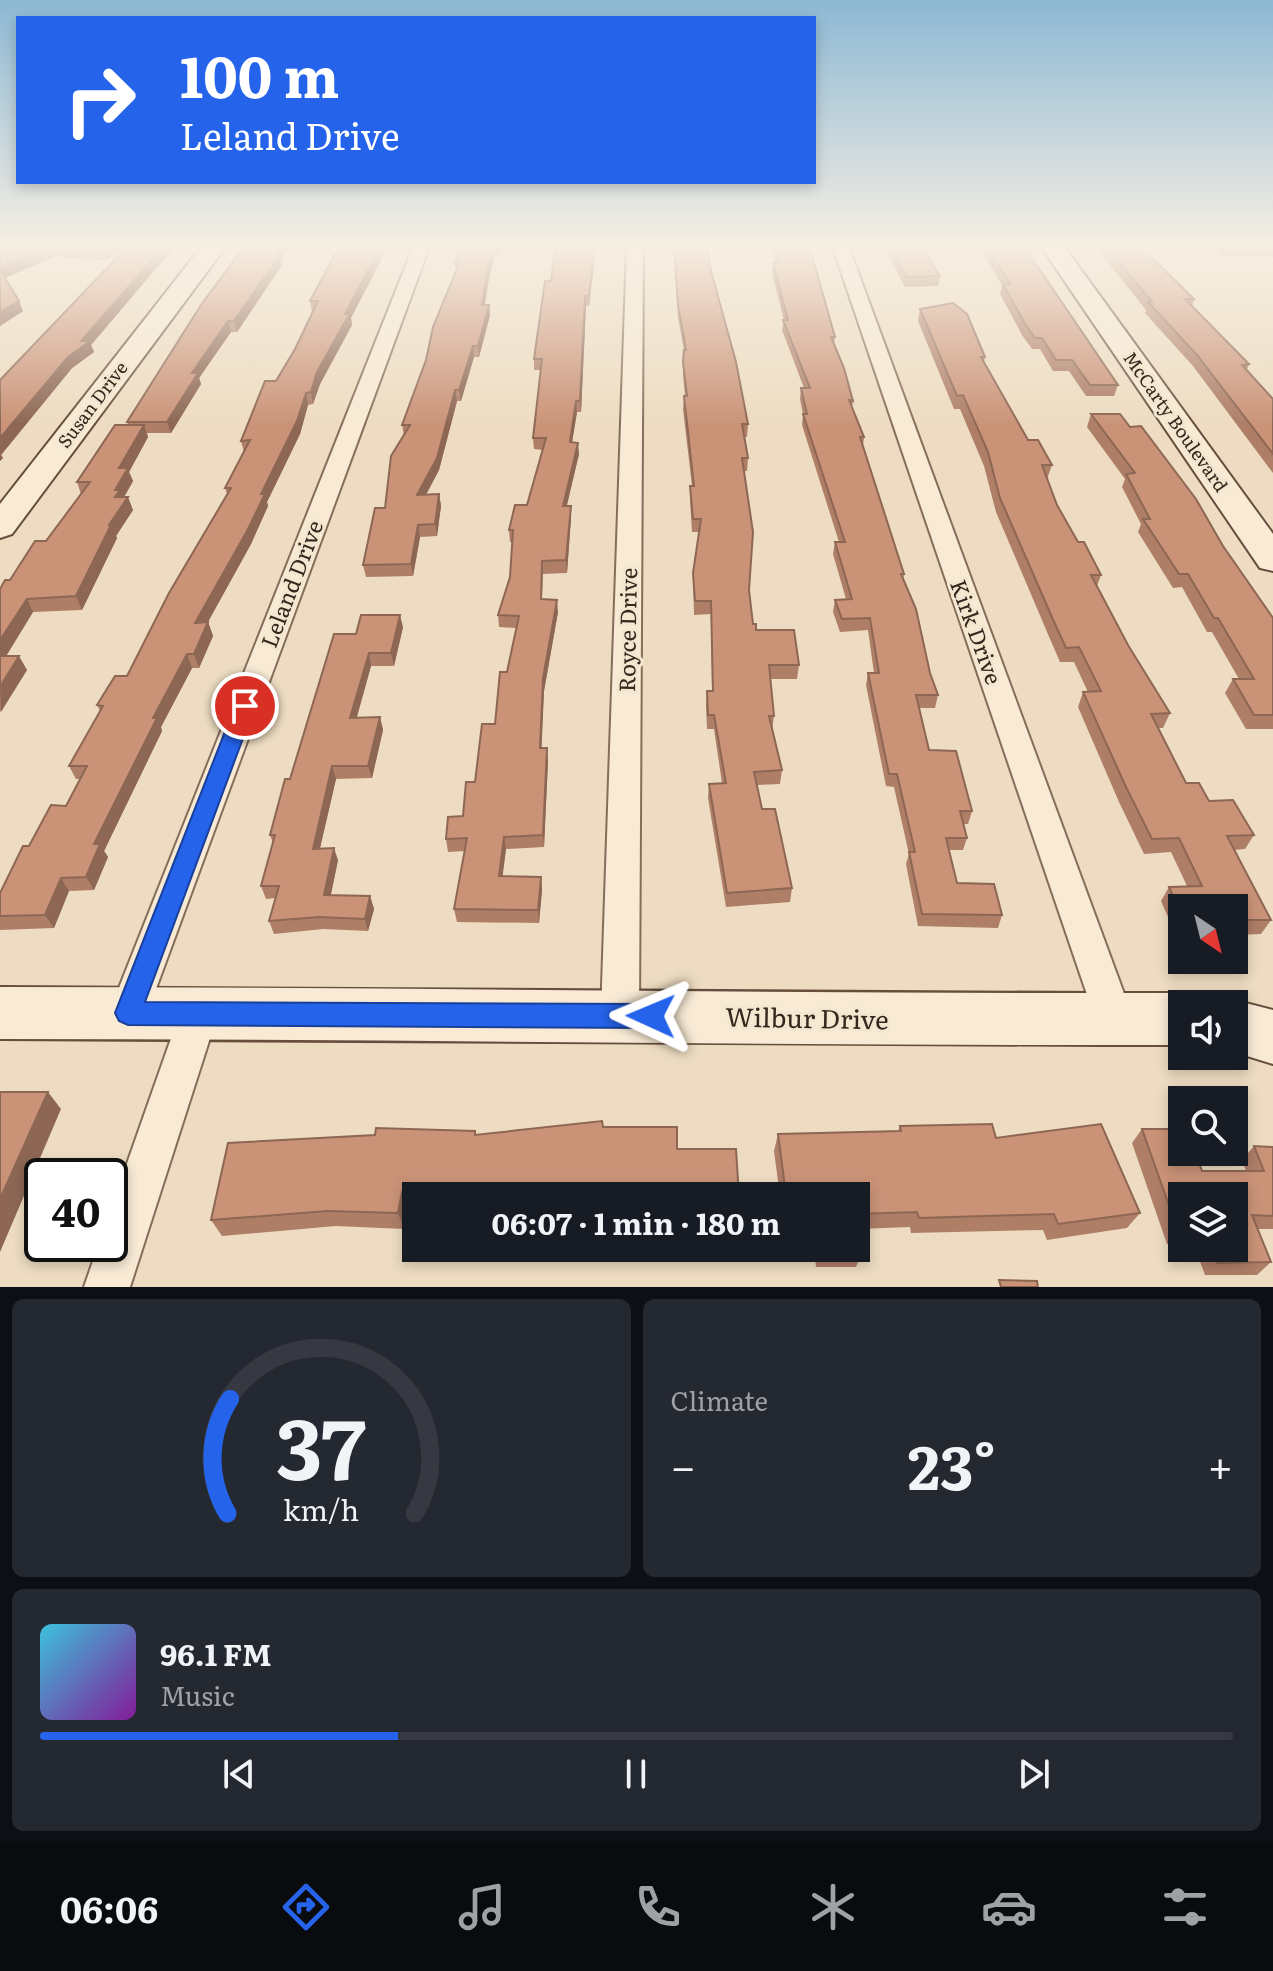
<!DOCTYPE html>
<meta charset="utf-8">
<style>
body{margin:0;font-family:Literata,serif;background:#242831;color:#f1f3f6;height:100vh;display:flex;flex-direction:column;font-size:30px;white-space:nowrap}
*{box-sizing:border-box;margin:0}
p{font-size:26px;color:#9ea1a6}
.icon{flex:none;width:44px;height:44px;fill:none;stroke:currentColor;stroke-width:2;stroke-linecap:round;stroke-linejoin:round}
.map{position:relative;height:1287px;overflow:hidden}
.side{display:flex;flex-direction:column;gap:12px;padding:12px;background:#0d0f14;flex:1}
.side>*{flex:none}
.hud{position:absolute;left:16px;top:16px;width:800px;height:168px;border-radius:0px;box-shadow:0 4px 12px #0003;background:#2563eb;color:#fff;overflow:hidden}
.needle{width:52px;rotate:145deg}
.controls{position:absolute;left:1168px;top:894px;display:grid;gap:16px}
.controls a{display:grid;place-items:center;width:80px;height:80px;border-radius:0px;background:#171b24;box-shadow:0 4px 12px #0003;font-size:40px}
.speed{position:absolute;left:24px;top:1158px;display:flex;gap:16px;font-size:40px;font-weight:700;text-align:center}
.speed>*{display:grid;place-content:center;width:104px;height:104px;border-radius:50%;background:#171b24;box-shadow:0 4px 12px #0003;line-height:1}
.speed .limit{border:4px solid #111;border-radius:12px;background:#fff;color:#111}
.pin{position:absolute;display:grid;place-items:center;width:68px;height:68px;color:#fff;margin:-34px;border:4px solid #fff;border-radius:50%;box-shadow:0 2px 8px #0007}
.me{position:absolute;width:88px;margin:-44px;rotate:271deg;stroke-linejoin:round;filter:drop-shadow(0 0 6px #0008)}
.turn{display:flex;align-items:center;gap:28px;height:168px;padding:0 32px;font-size:36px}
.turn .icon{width:104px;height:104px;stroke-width:2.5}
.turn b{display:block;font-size:56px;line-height:68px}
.big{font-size:60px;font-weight:700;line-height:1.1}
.side .card{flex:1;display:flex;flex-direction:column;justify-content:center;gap:12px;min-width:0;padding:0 28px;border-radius:12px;background:#242831}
.side .dial{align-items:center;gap:0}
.dial svg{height:208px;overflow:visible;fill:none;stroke:#363941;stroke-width:7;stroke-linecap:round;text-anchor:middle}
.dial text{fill:#f1f3f6;stroke:none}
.song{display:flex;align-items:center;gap:24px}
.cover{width:96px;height:96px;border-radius:12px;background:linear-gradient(135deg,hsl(190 70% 55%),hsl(290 70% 35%))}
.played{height:8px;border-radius:4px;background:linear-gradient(90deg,#2563eb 30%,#363941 30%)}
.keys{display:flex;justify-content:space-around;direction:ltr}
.heat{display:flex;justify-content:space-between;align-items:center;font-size:44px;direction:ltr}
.side .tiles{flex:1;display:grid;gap:12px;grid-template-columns:1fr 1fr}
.card:last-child{grid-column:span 2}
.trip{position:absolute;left:402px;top:1182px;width:468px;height:80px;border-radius:0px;background:#171b24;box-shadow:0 4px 12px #0003;font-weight:700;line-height:80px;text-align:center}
.menu{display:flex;height:128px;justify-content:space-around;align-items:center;background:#090b0e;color:#9ea1a6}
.menu .icon{width:56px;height:56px}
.menu .current{color:#2563eb}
.menu b{font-size:36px;color:#f1f3f6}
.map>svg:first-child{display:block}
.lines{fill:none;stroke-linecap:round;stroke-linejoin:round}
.street-casing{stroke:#856d59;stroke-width:4}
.secondary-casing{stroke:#674e3c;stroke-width:4}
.street{fill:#f8ead4;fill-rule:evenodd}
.secondary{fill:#f8ead4;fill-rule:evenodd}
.wall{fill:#ae7e67}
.shaded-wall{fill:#8d6754}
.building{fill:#ca9378;stroke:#8d6754;stroke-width:2}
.route{fill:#2563eb;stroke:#184099;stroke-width:2}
.labels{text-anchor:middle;stroke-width:6;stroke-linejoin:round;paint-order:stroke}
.far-street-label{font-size:18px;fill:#35271d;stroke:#f4e7d0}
.street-label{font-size:22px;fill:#35271d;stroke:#f4e7d0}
.near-street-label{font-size:26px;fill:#35271d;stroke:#f4e7d0}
</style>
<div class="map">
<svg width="1273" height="1287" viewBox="0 0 1273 1287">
<rect width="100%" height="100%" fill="#eddcc1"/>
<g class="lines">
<g class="street-casing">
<g id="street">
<polygon points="414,245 430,245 147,1013 142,1026 128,1031 114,1026 109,1013"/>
<polygon points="627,245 643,245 639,1015 634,1028 620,1033 606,1028 601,1015"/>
<polygon points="832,245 848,245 1133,1018 1128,1031 1114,1036 1100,1031 1095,1018"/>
<polygon points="199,995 213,1000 218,1013 130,1287 84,1287 99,1244 110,1244 110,1212 180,1013 185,1000"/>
</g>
</g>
<g class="secondary-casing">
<g id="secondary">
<polygon points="203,245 227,245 12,534 0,538 0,504"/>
<polygon points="1040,245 1063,245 1273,534 1273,571 1260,568"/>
<path d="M0,987C394,987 788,994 1182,993L1203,1004H1182V1045C788,1046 394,1039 0,1039Z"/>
<polygon points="1234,1000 1273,1010 1273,1064 1234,1052 1234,1004 1223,1004"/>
</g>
</g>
<use href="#street" class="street"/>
<use href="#secondary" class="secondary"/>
</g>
<g class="wall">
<polygon points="0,245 176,245 91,345 94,352 72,368 1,455 3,458 0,461 2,378 126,247 105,260 61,258 60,254 5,278 19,301 23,311 0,326"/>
<polygon points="344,245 387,245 379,264 351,318 352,325 320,384 313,404 308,405 300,434 267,502 268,506 251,544 208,622 213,636 199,668 192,668 161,727 162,731 104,851 108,857 94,890 69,891 54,928 0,930 0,893 29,846 66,806 80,779 76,779 69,766 100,711 97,705 127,676 227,494 225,488 244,452 241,441 295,349 312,312 310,301"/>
<polygon points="461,245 504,245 501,256 495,256 490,273 484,305 489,305 490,315 479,357 474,357 461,401 457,401 439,470 426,495 439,494 441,506 437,536 420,537 413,576 366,577 363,565 385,508 404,435 402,425 426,360 456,270 455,264"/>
<polygon points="596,245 589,306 586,306 581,412 577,412 572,442 579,454 566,506 571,518 567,573 543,574 542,599 558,612 544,691 541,748 548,761 544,847 506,849 502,876 541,877 542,890 539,923 457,922 454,909 465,851 448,852 446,839 463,816 495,724 516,628 499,627 498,615 510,577 512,542 510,542 509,530 527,505 543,450 534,449 533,438 540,370 534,370 534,359"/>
<polygon points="674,245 707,245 711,271 748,424 747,437 744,437 748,458 747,471 744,471 749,590 753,624 756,630 799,665 797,679 770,679 774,716 772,730 782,770 780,784 757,785 762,809 792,888 790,902 726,907 708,798 709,784 722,783 714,729 707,729 706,705 707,691 712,691 711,614 694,615 693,573 699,532 692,532 690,499 690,486 692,486 683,409 684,396 685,396 683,375 684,350 678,317"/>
<polygon points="770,245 809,245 835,337 834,345 853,401 852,408 864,437 863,446 904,574 903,580 930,673 938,695 935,708 919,708 929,750 972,811 968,824 964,824 967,838 963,850 949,850 957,883 1002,915 998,928 918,926 906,864 909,854 894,787 886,786 866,685 868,673 874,673 868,630 840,632 833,612 835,600 846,599 833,554 835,542 839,542 802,425 803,414 800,399 801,388 804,388 782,330 784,320 772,273 773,263 775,263"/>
<polygon points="883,245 921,245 940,276 938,286 905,287"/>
<polygon points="978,245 1023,245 1118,385 1114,396 1086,396 1069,371 1053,371 1040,349 1032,349 1022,335 1000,294 1002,285"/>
<polygon points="1094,245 1139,245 1194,299 1192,306 1249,364 1247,369 1273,399 1273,473 1193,366 1145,313 1146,310"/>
<polygon points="1210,245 1273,245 1273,257 1222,257"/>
<polygon points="281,260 282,265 237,332 231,332 199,378 201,384 171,433 147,433 148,437 129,472 133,481 124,497 133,510 116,536 117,538 82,610 33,612 6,656 27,670 0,712 0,589 10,580 46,541 81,494 77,482 128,425 127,422"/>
<polygon points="920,309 985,357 984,362 1028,440 1052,465 1047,479 1057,505 1078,542 1101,575 1097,586 1128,645 1170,713 1163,728 1158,728 1186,783 1254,835 1245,849 1234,850 1271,920 1261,934 1234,935 1234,908 1182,908 1182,935 1176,935 1161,901 1169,887 1187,886 1171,852 1144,854 1119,802 1078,707 1083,692 1088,692 1074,662 1060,662 1050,639 996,512 984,466 960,409 954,409 918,321"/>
<polygon points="1091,414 1223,546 1273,618 1273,729 1246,729 1225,693 1233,679 1239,679 1212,632 1207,632 1182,587 1173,588 1138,532 1141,524 1122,487 1125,479 1087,427"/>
<polygon points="403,627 394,666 371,666 357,717 380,717 383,730 372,778 336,779 320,848 338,860 331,895 370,896 374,909 368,931 323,929 274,934 269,921 276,898 266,899 261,886 273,843 270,835 290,779 356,634"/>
<polygon points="900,1126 996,1138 1140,1213 1127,1228 1047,1240 1043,1230 911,1233 910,1227 858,1229 862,1252 856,1267 816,1267 814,1248 856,1248 856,1196 780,1196 774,1151 778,1134 898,1131"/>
<polygon points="603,1127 677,1149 739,1196 416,1196 416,1207 408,1207 404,1229 336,1226 222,1236 211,1220 476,1135"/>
<polygon points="1142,1129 1202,1171 1246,1171 1242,1160 1254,1146 1273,1147 1273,1229 1257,1229 1271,1262 1257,1275 1205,1275 1195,1248 1234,1248 1182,1196 1182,1243 1167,1244 1132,1143"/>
</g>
<g class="shaded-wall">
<polygon points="54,245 64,245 57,248 60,254 3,279 0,268"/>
<polygon points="111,245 131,245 105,260 101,250"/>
<polygon points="165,245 176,245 91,345 94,352 72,368 1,455 3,458 0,461 0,438"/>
<polygon points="282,245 291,245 281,260 282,265 237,332 234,321"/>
<polygon points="381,245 387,245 379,264 351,318 352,325 320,384 313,404 311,392 317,372 345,314"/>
<polygon points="595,245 596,245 589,306 589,296"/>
<polygon points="494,246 495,256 490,273 483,315 482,305 489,263"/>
<polygon points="585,296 586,306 581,412 580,401"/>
<polygon points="19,301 23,311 0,326 0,312"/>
<polygon points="489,305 490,315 479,357 478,346"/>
<polygon points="228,321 231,332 199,378 201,384 171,433 167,422 192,373"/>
<polygon points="473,346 474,357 461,401 459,390"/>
<polygon points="455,390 457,401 439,470 419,507 417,495"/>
<polygon points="306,393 308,405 300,434 267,502 268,506 251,544 200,636 195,623 261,494"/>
<polygon points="576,401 577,412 570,454 570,442"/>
<polygon points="144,425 148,437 129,472 133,481 123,499 128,497 133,510 116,536 117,538 82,610 76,596 109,525 119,468"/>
<polygon points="578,443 579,454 564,518 563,506"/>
<polygon points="439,494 441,506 437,536 435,524"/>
<polygon points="571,506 571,518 567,573 566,560"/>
<polygon points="418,525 420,537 413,576 411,564"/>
<polygon points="27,599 33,612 0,666 0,640"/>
<polygon points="557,600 558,612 544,691 541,761 540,748 543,678"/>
<polygon points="400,615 403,627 394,666 391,653"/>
<polygon points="208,622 213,636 199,668 194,654"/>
<polygon points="369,653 371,666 353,730 350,718"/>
<polygon points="187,654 192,668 161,727 162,731 104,851 108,857 94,890 86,877 94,844 153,718"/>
<polygon points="19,656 27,670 1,712 0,687"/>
<polygon points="380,717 383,730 372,778 368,766"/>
<polygon points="547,748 548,761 544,847 543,835"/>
<polygon points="332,766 336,779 317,861 313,849"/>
<polygon points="504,837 506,849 501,889 499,876"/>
<polygon points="334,848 338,860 328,907 324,895"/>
<polygon points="541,877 542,890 539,923 538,910"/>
<polygon points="61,878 69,891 54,928 45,915"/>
<polygon points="370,896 374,909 368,931 365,919"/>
<polygon points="48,1092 61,1109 0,1252 0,1199"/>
<polygon points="402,1192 408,1207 404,1229 398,1213"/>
</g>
<g class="building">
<polygon points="0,245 54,245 0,268 0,252 3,252 0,251"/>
<polygon points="60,245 111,245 101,250 57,248"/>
<polygon points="129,245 165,245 81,341 90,341 68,357 0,438 0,380"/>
<polygon points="245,245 282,245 276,255 280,255 234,321 228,321 192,373 198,373 167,422 127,422 201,305"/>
<polygon points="344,245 381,245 345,314 350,313 317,372 311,392 306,393 297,421 261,494 265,494 247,531 195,623 208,622 194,654 187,654 153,718 157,718 94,844 100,844 86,877 61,878 45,915 0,916 0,893 23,846 29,846 51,805 66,806 87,766 69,766 103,706 97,705 115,676 127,676 169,593 231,488 225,488 250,440 241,441 265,381 276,381 295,349 318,301 310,301 335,254 339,254"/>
<polygon points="461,245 501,245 500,246 494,246 489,263 482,305 489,305 478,346 473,346 459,390 455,390 437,458 417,495 439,494 435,524 418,525 411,564 363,565 375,508 385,508 391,456 410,425 402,425 426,360 433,327 459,264 455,264"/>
<polygon points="556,245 595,245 589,296 585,296 580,401 576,401 570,442 578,443 563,506 571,506 566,560 542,561 541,599 557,600 543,678 540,748 547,748 543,835 504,837 499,876 541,877 538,910 454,909 467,838 446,839 448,817 463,816 466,782 475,782 482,724 495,724 500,672 507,672 519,616 498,615 510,577 513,530 509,530 515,505 527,505 546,438 533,438 542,359 534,359 545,281 551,281"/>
<polygon points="674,245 707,245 711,271 736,362 748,424 742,424 748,458 742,458 753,532 749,590 753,624 756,624 756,630 794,630 799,665 769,665 774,716 769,716 782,770 754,772 762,809 775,809 792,888 727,893 709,784 726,783 714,715 708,715 707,691 713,691 711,601 695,601 693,573 701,519 693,519 690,486 694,486 684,396 687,396 683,362 684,350 686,350 678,305"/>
<polygon points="774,245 809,245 835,337 831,337 844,368 853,401 849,400 864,437 860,437 904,574 901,574 916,609 930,673 938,695 916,695 929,750 956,751 972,811 960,811 967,838 946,838 957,883 994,884 1002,915 922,914 909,852 915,852 897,774 889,774 868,673 879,673 870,618 842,619 835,600 852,599 835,542 845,542 803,414 807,414 801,388 810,388 783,320 788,320 773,263 779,263"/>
<polygon points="888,245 921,245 940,276 906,277"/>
<polygon points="986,245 1023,245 1118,385 1090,385 1072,360 1056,360 1042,338 1035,338 1025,324 1003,284 1010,284"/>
<polygon points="1105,245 1139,245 1194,299 1185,299 1249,364 1242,365 1273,399 1273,454 1197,355 1148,302 1152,302"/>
<polygon points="0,270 19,301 0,312"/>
<polygon points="953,303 967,314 985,357 981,357 1028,440 1038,440 1052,465 1042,465 1057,505 1078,542 1084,542 1101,575 1091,575 1128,645 1170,713 1151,714 1186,783 1199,783 1209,801 1233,800 1254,835 1227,836 1271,920 1234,920 1234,908 1182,908 1182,916 1169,887 1202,886 1179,838 1152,839 1126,787 1083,692 1101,691 1079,647 1066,648 1055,624 1000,498 988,452 963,395 957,396 920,309"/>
<polygon points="1091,414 1120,414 1130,427 1141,426 1196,499 1223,546 1273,618 1273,715 1254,715 1233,679 1254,679 1218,618 1214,618 1188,574 1179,574 1143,519 1150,519 1126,474 1135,473"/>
<polygon points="115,425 144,425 119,468 128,468 115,490 120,490 115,497 128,497 109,525 111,525 76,596 27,599 0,640 0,589 5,580 10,580 35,541 46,541 90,482 77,482"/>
<polygon points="361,615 400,615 391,653 369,653 350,718 380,717 368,766 332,766 313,849 334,848 324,895 370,896 365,919 319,917 269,921 279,886 261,886 275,835 270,835 285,779 290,779 334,634 356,634"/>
<polygon points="0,656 19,656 0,687"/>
<polygon points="0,1092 48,1092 0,1199"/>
<polygon points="602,1121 603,1127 677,1127 677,1149 736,1149 739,1196 631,1196 631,1195 617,1196 536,1196 536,1193 498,1196 498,1193 402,1192 398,1213 328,1211 211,1220 228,1143 375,1135 376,1128 475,1131 475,1135"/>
<polygon points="992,1124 996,1138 1101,1124 1140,1213 1058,1224 1054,1214 919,1218 917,1212 856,1214 856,1196 813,1196 813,1194 786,1195 778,1134 901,1131 900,1126"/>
<polygon points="1142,1129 1182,1129 1182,1152 1195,1152 1202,1171 1264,1171 1254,1146 1273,1147 1273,1216 1252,1215 1271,1262 1217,1263 1212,1248 1234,1248 1234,1196 1182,1196 1182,1231 1178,1231"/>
<polygon points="856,1217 862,1252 821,1252 820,1248 856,1248"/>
<polygon points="999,1280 1037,1281 1038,1287 1001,1287"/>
</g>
<linearGradient id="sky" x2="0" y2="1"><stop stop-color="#8cb8d4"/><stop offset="0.58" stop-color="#f7efe3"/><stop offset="1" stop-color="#f7efe3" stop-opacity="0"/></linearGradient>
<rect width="1273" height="425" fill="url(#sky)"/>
<polygon class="route" points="245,699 255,706 145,1002 651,1004 660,1008 663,1016 660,1024 651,1028 128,1025 119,1021 115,1013 235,706"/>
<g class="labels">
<g class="far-street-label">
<text transform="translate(93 405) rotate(-53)" y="6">Susan Drive</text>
<text transform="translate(1175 422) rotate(55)" y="6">McCarty Boulevard</text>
</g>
<g class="street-label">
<text transform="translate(292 584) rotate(-69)" y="8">Leland Drive</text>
<text transform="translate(628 630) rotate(-89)" y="8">Royce Drive</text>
<text transform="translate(976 632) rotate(70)" y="8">Kirk Drive</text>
</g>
<g class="near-street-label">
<text transform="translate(807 1019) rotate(1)" y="9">Wilbur Drive</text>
</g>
</g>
</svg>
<div class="controls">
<a><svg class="needle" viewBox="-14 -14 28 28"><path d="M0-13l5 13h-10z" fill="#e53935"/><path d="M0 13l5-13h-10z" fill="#9ea1a6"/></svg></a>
<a><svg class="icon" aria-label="sound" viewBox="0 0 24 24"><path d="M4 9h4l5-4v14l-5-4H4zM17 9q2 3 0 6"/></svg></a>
<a><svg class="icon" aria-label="search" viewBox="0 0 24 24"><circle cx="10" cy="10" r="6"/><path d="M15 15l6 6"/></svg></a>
<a><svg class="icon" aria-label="layers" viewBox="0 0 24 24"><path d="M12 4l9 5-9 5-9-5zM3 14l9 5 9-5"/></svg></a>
</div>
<div class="speed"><div class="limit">40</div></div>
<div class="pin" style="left:245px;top:706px;background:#d93025"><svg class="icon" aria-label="arrive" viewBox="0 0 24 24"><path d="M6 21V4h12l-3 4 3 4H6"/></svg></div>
<svg class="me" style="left:651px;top:1016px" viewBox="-20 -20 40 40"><path d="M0-17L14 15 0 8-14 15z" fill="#2563eb" stroke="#fff" stroke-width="4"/></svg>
<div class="trip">06:07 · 1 min · 180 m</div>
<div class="hud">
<div class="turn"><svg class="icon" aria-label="right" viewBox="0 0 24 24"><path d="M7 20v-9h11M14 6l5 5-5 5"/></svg><div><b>100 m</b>Leland Drive</div></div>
</div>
</div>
<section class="side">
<div class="tiles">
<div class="card dial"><svg viewBox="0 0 100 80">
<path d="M14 69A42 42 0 1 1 86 69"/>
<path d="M14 69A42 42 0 0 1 15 25" stroke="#2563eb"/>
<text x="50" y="56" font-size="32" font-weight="700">37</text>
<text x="50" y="72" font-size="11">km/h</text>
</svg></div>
<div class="card"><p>Climate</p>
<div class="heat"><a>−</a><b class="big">23°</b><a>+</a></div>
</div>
<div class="card">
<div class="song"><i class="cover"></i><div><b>96.1 FM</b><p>Music</p></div></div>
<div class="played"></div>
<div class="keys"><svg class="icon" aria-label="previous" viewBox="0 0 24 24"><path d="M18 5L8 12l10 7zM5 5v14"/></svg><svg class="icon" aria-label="pause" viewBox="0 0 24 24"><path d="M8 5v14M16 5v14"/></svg><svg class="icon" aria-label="next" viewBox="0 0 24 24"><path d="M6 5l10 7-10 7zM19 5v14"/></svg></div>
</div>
</div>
</section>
<nav class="menu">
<b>06:06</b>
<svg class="icon current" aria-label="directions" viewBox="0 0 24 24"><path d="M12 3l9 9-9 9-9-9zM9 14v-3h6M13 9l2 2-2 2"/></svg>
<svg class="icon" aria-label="music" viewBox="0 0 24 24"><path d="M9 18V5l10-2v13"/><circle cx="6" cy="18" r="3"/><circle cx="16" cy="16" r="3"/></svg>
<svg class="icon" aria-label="phone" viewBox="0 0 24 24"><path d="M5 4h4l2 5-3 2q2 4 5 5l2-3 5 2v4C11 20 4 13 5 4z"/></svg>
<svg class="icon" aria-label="climate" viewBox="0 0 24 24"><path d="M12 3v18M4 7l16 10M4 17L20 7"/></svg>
<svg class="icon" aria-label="car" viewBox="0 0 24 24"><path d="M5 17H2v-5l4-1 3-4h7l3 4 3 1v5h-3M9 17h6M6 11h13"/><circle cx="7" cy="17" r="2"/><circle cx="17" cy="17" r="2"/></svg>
<svg class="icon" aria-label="filters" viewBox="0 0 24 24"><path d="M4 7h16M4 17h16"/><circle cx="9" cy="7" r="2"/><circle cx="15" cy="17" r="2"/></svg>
</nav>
